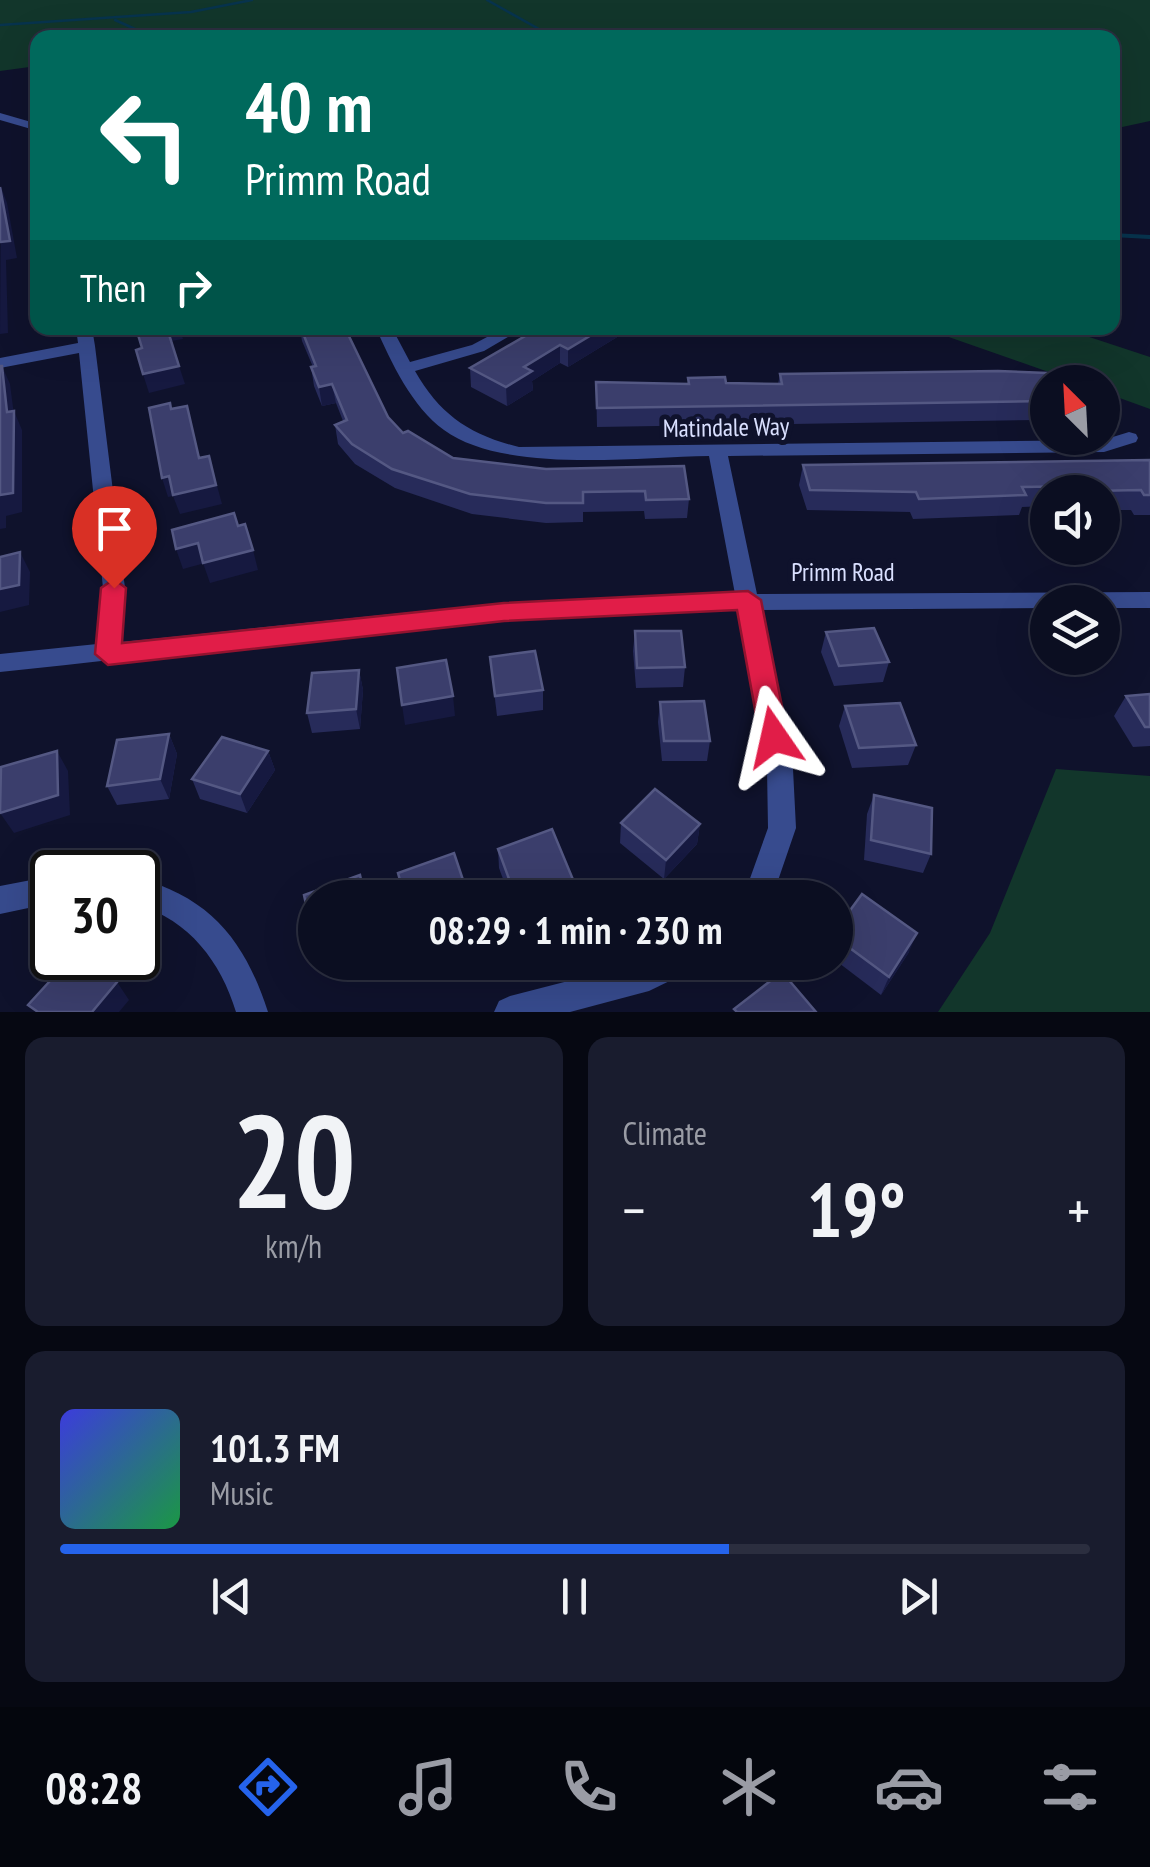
<!DOCTYPE html>
<meta charset="utf-8">
<style>
body{margin:0;font-family:"PT Sans Narrow",sans-serif;background:#191c2e;color:#f1f3f6;height:100vh;display:flex;flex-direction:column;font-size:38px;white-space:nowrap}
*{box-sizing:border-box;margin:0}
p{font-size:32px;color:#9a9ca5}
.icon{flex:none;width:55px;height:55px;fill:none;stroke:currentColor;stroke-width:2;stroke-linecap:round;stroke-linejoin:round}
.map{position:relative;height:1012px;overflow:hidden}
.details{display:flex;flex-direction:column;gap:25px;padding:25px;background:#060812;flex:1}
.details>*{flex:none}
.guide{position:absolute;left:30px;top:30px;width:1090px;height:305px;border-radius:20px;box-shadow:0 10px 40px #0002,0 0 0 2px #2b2e3f;background:#00695c;color:#fff;overflow:hidden}
.needle{width:65px;rotate:336deg}
.controls{position:absolute;left:1030px;top:365px;display:grid;gap:20px}
.controls a{display:grid;place-items:center;width:90px;height:90px;border-radius:50%;background:#0b0e21;box-shadow:0 10px 40px #0002,0 0 0 2px #2b2e3f;font-size:50px}
.speed{position:absolute;left:30px;top:850px;display:flex;gap:20px;font-size:50px;font-weight:700;text-align:center}
.speed>*{display:grid;place-content:center;width:130px;height:130px;border-radius:50%;background:#0b0e21;box-shadow:0 10px 40px #0002,0 0 0 2px #2b2e3f;line-height:1}
.speed .limit{border:5px solid #111;border-radius:15px;background:#fff;color:#111}
.pin{position:absolute;display:grid;place-items:center;width:85px;height:85px;color:#fff;margin:-102px -42px;border-radius:50% 50% 50% 0;rotate:-45deg;box-shadow:0 0 10px #0007}
.pin .icon{rotate:45deg}
.me{position:absolute;width:110px;margin:-55px;rotate:349deg;stroke-linejoin:round;filter:drop-shadow(0 0 8px #0008)}
.turn{display:flex;align-items:center;gap:35px;height:210px;padding:0 50px;font-size:45px}
.turn .icon{width:130px;height:130px;stroke-width:2.5}
.turn b{display:block;font-size:70px;line-height:85px}
.then{display:flex;align-items:center;height:95px;padding:0 50px;background:#0003;gap:20px;font-size:38px}
.big{font-size:75px;font-weight:700;line-height:1.1}
.details .widget{flex:1;display:flex;flex-direction:column;justify-content:center;gap:15px;min-width:0;padding:0 35px;border-radius:20px;background:#191c2e}
.details .dial{align-items:center;gap:0}
.dial b{font-size:130px;line-height:1}
.song{display:flex;align-items:center;gap:30px}
.cover{width:120px;height:120px;border-radius:15px;background:linear-gradient(135deg,hsl(240 70% 55%),hsl(140 70% 35%))}
.played{height:10px;border-radius:5px;background:linear-gradient(90deg,#2563eb 65%,#2b2e3f 65%)}
.keys{display:flex;justify-content:space-around;direction:ltr}
.heat{display:flex;justify-content:space-between;align-items:center;font-size:55px;direction:ltr}
.details .tiles{flex:1;display:grid;gap:25px;grid-template-columns:1fr 1fr}
.widget:last-child{grid-column:span 2}
.trip{position:absolute;left:298px;top:880px;width:555px;height:100px;border-radius:50px;background:#0b0e21;box-shadow:0 10px 40px #0002,0 0 0 2px #2b2e3f;font-weight:700;line-height:100px;text-align:center}
.menu{display:flex;height:160px;justify-content:space-around;align-items:center;background:#04060d;color:#9a9ca5}
.menu .icon{width:70px;height:70px}
.menu .active{color:#2563eb}
.menu b{font-size:45px;color:#f1f3f6}
.map>svg:first-child{display:block}
.green{fill:#12362b}
.lines{fill:none;stroke-linecap:round;stroke-linejoin:round}
.stream-far1{stroke:#07334d;stroke-width:2.5}
.stream{stroke:#07334d;stroke-width:4}
.minor{fill:#374b8e;fill-rule:evenodd}
.wall{fill:#272b5a}
.shaded-wall{fill:#161940}
.building{fill:#3b3e6c;stroke:#545883;stroke-width:2.5}
.route{fill:#e11d48;stroke:#92132f;stroke-width:2.5}
.labels{text-anchor:middle;stroke-width:10;stroke-linejoin:round;paint-order:stroke}
.street-label{font-size:25px;fill:#dae0ff;stroke:#0f122c}
</style>
<div class="map">
<svg width="1150" height="1012" viewBox="0 0 1150 1012">
<rect width="100%" height="100%" fill="#0f122c"/>
<g class="green">
<polygon points="0,0 1150,0 1150,121 1113,129 1112,38 38,38 37,66 0,71"/>
<polygon points="923,328 1062,328 1150,357 1150,409 1103,392 1102,382 1077,382"/>
<polygon points="1056,769 1150,776 1150,1012 938,1012 990,933"/>
</g>
<g class="lines">
<g class="stream-far1">
<polyline points="487,0 555,38"/>
<polyline points="115,20 144,33 251,38"/>
<polyline points="0,25 191,12 252,0"/>
</g>
<polyline class="stream" points="1112,235 1150,237"/>
<g class="minor">
<polygon points="0,113 38,124 38,131 0,120"/>
<path d="M76,328H92L95,346L125,588L121,642C325,622 529,594 735,594L709,456C635,457 504,474 444,430C412,407 391,362 376,328H392L410,362L472,345L504,328H523L484,351L415,371C440,415 470,435 519,447L1103,440L1129,432L1136,434L1138,438L1136,442L1104,452L728,456L757,594L1150,592V608H1102V602H1048V608L760,610L793,769L796,828L772,898H743L768,828L767,769L738,610C491,611 244,647 0,672V654L97,644L103,588L79,353L0,368V358L78,343Z"/>
<polygon points="52,876 52,903 0,914 0,886"/>
<path d="M138,878C211,898 245,941 268,1012H236C221,962 189,920 138,905Z"/>
<polygon points="642,962 690,962 686,973 649,991 570,1012 494,1012 499,1001 510,996"/>
</g>
</g>
<g class="wall">
<polygon points="300,328 345,328 388,417 403,433 453,458 689,499 687,518 645,519 644,511 583,512 583,522 546,523 472,514 395,488 355,464 338,444 335,425 343,421 336,403 322,406 314,386 311,367 313,367 302,341"/>
<polygon points="632,328 568,367 560,363 532,381 533,390 507,406 471,387 470,368"/>
<polygon points="780,374 1048,382 1048,414 1040,414 1038,420 597,427 596,382 688,384 688,378 726,383 778,384"/>
<polygon points="1150,460 1150,515 1134,515 1131,510 1102,510 1102,492 1048,492 1048,506 1022,507 1019,515 913,519 910,512 807,510 799,485 803,465"/>
<polygon points="635,631 685,667 683,687 636,688 633,651"/>
<polygon points="826,632 889,662 883,682 834,686 821,652"/>
<polygon points="490,657 543,690 543,710 497,716"/>
<polygon points="359,670 363,690 360,729 312,733 307,713"/>
<polygon points="1150,694 1150,746 1133,747 1114,716 1126,696"/>
<polygon points="660,702 710,741 707,761 662,761 658,722"/>
<polygon points="845,706 916,745 908,765 852,768 839,726"/>
<polygon points="169,734 177,754 169,799 117,805 107,786"/>
<polygon points="268,751 275,770 247,813 200,799 192,779"/>
<polygon points="874,795 931,854 923,873 864,860 867,814"/>
<polygon points="621,823 700,824 697,844 664,879 620,843"/>
<polygon points="498,849 574,882 574,898 510,898 499,868"/>
<polygon points="835,931 909,952 881,995 835,960"/>
</g>
<g class="shaded-wall">
<polygon points="1,187 7,203 17,258 6,260 8,333 0,334"/>
<polygon points="167,328 179,328 183,339 171,341"/>
<polygon points="433,328 463,328 434,334"/>
<polygon points="603,328 632,328 568,367 568,349"/>
<polygon points="560,345 560,363 532,381 533,390 507,406 506,387 524,367"/>
<polygon points="2,366 10,384 14,415 14,411 22,430 22,512 6,516 6,528 0,529 0,495 7,412"/>
<polygon points="179,366 185,384 149,393 143,374"/>
<polygon points="332,384 336,403 322,406 319,387"/>
<polygon points="209,456 222,504 180,514 173,496 168,497 162,478"/>
<polygon points="198,543 205,563 183,569 176,549"/>
<polygon points="253,550 258,570 210,583 203,563"/>
<polygon points="20,552 30,572 29,605 0,612 0,589"/>
<polygon points="359,670 363,690 360,729 356,709"/>
<polygon points="453,696 455,716 405,725 402,705"/>
<polygon points="169,734 177,754 169,799 160,779"/>
<polygon points="57,751 68,771 70,815 14,833 0,813"/>
<polygon points="268,751 275,770 247,813 240,794"/>
<polygon points="700,824 697,844 664,879 666,860"/>
<polygon points="574,882 574,898 533,898"/>
<polygon points="917,933 909,952 881,995 889,977"/>
<polygon points="320,962 339,962 322,969"/>
<polygon points="117,982 129,1000 119,1012 92,1012"/>
</g>
<g class="building">
<polygon points="0,187 10,241 0,242"/>
<polygon points="136,328 167,328 179,366 143,374 136,350 142,348"/>
<polygon points="301,328 345,328 388,417 403,433 408,431 453,458 546,469 684,466 689,499 646,500 645,491 583,492 583,503 546,503 470,494 392,469 352,444 335,425 347,420 332,384 319,387 311,367 316,366"/>
<polygon points="539,328 603,328 568,349 560,345 524,367 532,371 506,387 470,368"/>
<polygon points="0,366 2,366 7,412 14,411 13,493 0,495"/>
<polygon points="998,371 1047,373 1053,382 1048,382 1048,395 1041,395 1045,401 597,408 596,382 689,384 688,378 725,377 726,383 782,384 780,374"/>
<polygon points="170,403 171,409 187,406 199,458 209,456 216,485 173,495 169,476 162,478 149,408"/>
<polygon points="1150,460 1150,495 1144,495 1141,490 1090,491 1087,486 1022,487 1026,495 919,499 916,492 810,490 803,465"/>
<polygon points="234,513 238,526 245,524 253,550 203,563 198,543 176,549 172,530"/>
<polygon points="20,552 19,585 0,589 0,557"/>
<polygon points="874,628 889,662 839,666 826,632"/>
<polygon points="635,631 681,631 685,667 637,668"/>
<polygon points="535,651 543,690 495,696 490,657"/>
<polygon points="446,660 453,696 402,705 397,668"/>
<polygon points="359,670 356,709 307,713 312,673"/>
<polygon points="1150,694 1150,727 1145,727 1126,696"/>
<polygon points="704,701 710,741 664,741 660,702"/>
<polygon points="900,703 916,745 859,748 845,706"/>
<polygon points="169,734 160,779 107,786 117,740"/>
<polygon points="222,737 268,751 240,794 192,779"/>
<polygon points="57,751 58,795 0,813 1,767"/>
<polygon points="655,789 700,824 666,860 621,823"/>
<polygon points="874,795 932,808 931,854 871,840"/>
<polygon points="552,829 574,882 533,898 516,898 498,849"/>
<polygon points="454,853 469,898 405,898 398,873"/>
<polygon points="360,875 365,898 315,898 315,946 304,895"/>
<polygon points="862,894 917,933 889,977 835,937 835,931"/>
<polygon points="71,958 77,958 117,982 92,1012 38,1012 28,1005"/>
<polygon points="782,972 816,1012 737,1012 734,1009"/>
</g>
<polygon class="route" points="114,579 126,588 122,643 504,603 748,591 761,600 788,737 784,746 764,746 760,737 737,610 504,621 108,665 95,654 101,588"/>
<g class="labels">
<g class="street-label">
<text transform="translate(726 427) rotate(-1)" y="9">Matindale Way</text>
<text x="843" y="581">Primm Road</text>
</g>
</g>
</svg>
<div class="controls">
<a><svg class="needle" viewBox="-14 -14 28 28"><path d="M0-13l5 13h-10z" fill="#e53935"/><path d="M0 13l5-13h-10z" fill="#9a9ca5"/></svg></a>
<a><svg class="icon" aria-label="sound" viewBox="0 0 24 24"><path d="M4 9h4l5-4v14l-5-4H4zM17 9q2 3 0 6"/></svg></a>
<a><svg class="icon" aria-label="layers" viewBox="0 0 24 24"><path d="M12 4l9 5-9 5-9-5zM3 14l9 5 9-5"/></svg></a>
</div>
<div class="speed"><div class="limit">30</div></div>
<div class="pin" style="left:114px;top:588px;background:#d93025"><svg class="icon" aria-label="arrive" viewBox="0 0 24 24"><path d="M6 21V4h12l-3 4 3 4H6"/></svg></div>
<svg class="me" style="left:774px;top:737px" viewBox="-20 -20 40 40"><path d="M0-17L14 15 0 8-14 15z" fill="#e11d48" stroke="#fff" stroke-width="4"/></svg>
<div class="trip">08:29 · 1 min · 230 m</div>
<div class="guide">
<div class="turn"><svg class="icon" aria-label="left" viewBox="0 0 24 24"><path d="M17 20v-9H6M10 6l-5 5 5 5"/></svg><div><b>40 m</b>Primm Road</div></div>
<div class="then">Then<svg class="icon" aria-label="right" viewBox="0 0 24 24"><path d="M7 20v-9h11M14 6l5 5-5 5"/></svg></div>
</div>
</div>
<section class="details">
<div class="tiles">
<div class="widget dial"><b>20</b><p>km/h</p></div>
<div class="widget"><p>Climate</p>
<div class="heat"><a>−</a><b class="big">19°</b><a>+</a></div>
</div>
<div class="widget">
<div class="song"><i class="cover"></i><div><b>101.3 FM</b><p>Music</p></div></div>
<div class="played"></div>
<div class="keys"><svg class="icon" aria-label="previous" viewBox="0 0 24 24"><path d="M18 5L8 12l10 7zM5 5v14"/></svg><svg class="icon" aria-label="pause" viewBox="0 0 24 24"><path d="M8 5v14M16 5v14"/></svg><svg class="icon" aria-label="next" viewBox="0 0 24 24"><path d="M6 5l10 7-10 7zM19 5v14"/></svg></div>
</div>
</div>
</section>
<nav class="menu">
<b>08:28</b>
<svg class="icon active" aria-label="directions" viewBox="0 0 24 24"><path d="M12 3l9 9-9 9-9-9zM9 14v-3h6M13 9l2 2-2 2"/></svg>
<svg class="icon" aria-label="music" viewBox="0 0 24 24"><path d="M9 18V5l10-2v13"/><circle cx="6" cy="18" r="3"/><circle cx="16" cy="16" r="3"/></svg>
<svg class="icon" aria-label="phone" viewBox="0 0 24 24"><path d="M5 4h4l2 5-3 2q2 4 5 5l2-3 5 2v4C11 20 4 13 5 4z"/></svg>
<svg class="icon" aria-label="climate" viewBox="0 0 24 24"><path d="M12 3v18M4 7l16 10M4 17L20 7"/></svg>
<svg class="icon" aria-label="car" viewBox="0 0 24 24"><path d="M5 17H2v-5l4-1 3-4h7l3 4 3 1v5h-3M9 17h6M6 11h13"/><circle cx="7" cy="17" r="2"/><circle cx="17" cy="17" r="2"/></svg>
<svg class="icon" aria-label="filters" viewBox="0 0 24 24"><path d="M4 7h16M4 17h16"/><circle cx="9" cy="7" r="2"/><circle cx="15" cy="17" r="2"/></svg>
</nav>
